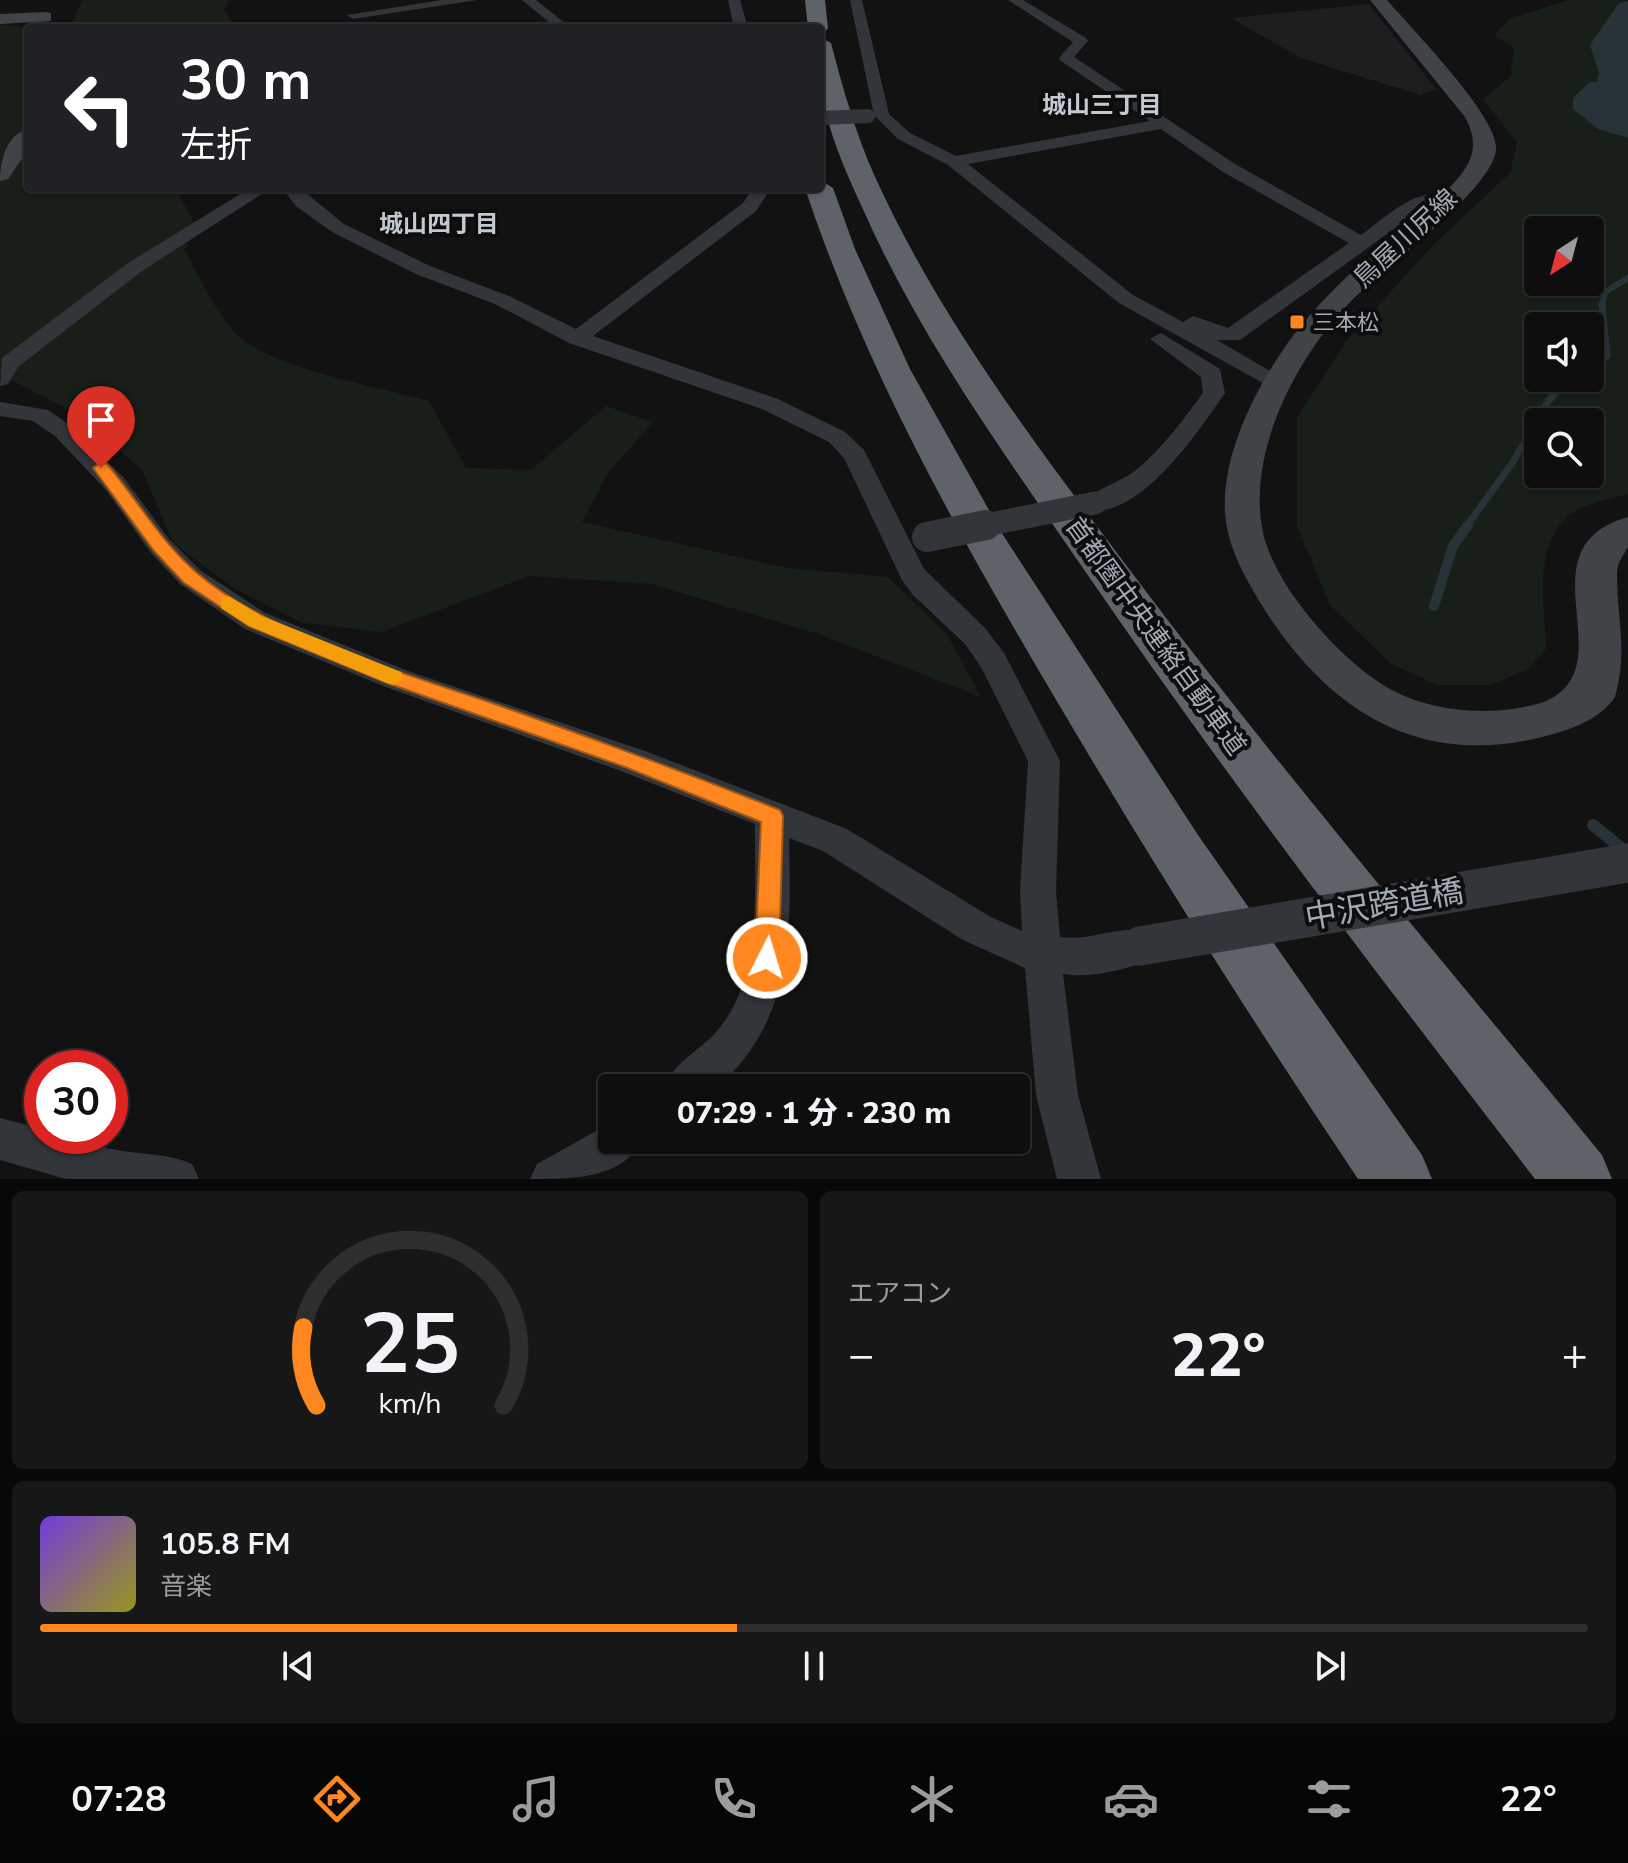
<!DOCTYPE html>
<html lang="ja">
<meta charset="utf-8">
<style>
body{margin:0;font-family:"Nunito Sans","Noto Sans JP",sans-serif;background:#171717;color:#f1f3f6;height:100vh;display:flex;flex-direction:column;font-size:30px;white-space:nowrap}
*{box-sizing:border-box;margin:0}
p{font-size:26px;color:#9b9c9e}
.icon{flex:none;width:44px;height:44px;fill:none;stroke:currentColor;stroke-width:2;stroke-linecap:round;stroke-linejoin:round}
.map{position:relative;height:1179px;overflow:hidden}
.drawer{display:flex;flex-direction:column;gap:12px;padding:12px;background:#080808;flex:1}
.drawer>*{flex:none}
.top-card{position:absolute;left:24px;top:24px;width:800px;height:168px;border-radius:8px;box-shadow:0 2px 6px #0004,0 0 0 2px #2e2e2e;background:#202124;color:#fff;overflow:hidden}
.needle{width:52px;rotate:216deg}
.controls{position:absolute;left:1524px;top:216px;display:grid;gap:16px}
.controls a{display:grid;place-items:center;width:80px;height:80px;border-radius:8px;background:#0e0e0e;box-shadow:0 2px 6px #0004,0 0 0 2px #2e2e2e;font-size:40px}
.speed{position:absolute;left:24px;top:1050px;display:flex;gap:16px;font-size:40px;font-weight:700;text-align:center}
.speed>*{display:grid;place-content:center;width:104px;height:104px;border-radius:50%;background:#0e0e0e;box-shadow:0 2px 6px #0004,0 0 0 2px #2e2e2e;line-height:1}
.speed .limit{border:12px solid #d22;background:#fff;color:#111}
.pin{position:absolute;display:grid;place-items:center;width:68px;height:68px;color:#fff;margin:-82px -34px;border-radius:50% 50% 50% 0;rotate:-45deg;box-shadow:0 0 8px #0007}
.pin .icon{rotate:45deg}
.me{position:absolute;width:88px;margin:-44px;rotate:5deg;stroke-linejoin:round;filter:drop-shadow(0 0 6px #0008)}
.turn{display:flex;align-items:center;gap:28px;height:168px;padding:0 24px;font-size:36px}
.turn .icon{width:104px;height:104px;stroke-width:2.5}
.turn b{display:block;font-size:56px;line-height:68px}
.big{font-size:60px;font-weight:800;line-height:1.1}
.drawer .widget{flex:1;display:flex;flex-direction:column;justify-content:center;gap:12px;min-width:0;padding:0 28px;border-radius:12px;background:#171717}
.drawer .dial{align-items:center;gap:0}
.dial svg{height:208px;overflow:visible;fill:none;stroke:#2e2e2e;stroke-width:7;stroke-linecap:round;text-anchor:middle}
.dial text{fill:#f1f3f6;stroke:none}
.song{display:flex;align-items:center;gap:24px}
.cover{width:96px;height:96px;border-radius:12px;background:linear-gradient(135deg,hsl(260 70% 55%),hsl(60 70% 35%))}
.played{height:8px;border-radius:4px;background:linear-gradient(90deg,#fe881f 45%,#2e2e2e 45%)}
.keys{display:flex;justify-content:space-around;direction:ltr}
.heat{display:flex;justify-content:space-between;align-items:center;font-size:44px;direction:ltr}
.drawer .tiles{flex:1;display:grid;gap:12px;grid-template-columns:1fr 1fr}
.widget:last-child{grid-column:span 2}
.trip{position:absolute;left:598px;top:1074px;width:432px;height:80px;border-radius:8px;background:#0e0e0e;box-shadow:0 2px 6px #0004,0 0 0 2px #2e2e2e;font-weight:800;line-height:80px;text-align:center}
.tabs{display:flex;height:128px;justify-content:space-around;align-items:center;background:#060606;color:#9b9c9e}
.tabs .icon{width:56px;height:56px}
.tabs .on{color:#fe881f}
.tabs b{font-size:36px;color:#f1f3f6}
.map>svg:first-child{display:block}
.built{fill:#1e1e20}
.green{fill:#181e18;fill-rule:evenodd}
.water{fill:#273338}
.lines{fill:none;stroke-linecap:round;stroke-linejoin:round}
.stream-far3{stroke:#273338;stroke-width:6}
.stream-far2{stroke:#273338;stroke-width:7}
.stream-far1{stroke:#273338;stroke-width:10}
.stream{stroke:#273338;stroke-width:12}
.street{fill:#323539;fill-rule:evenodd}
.secondary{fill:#404449;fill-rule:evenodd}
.highway{fill:#5e636a;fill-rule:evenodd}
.street-bridge-far3{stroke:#323539;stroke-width:14}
.street-bridge-far2{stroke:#323539;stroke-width:23}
.street-bridge-far1{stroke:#323539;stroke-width:30}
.street-bridge{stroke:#323539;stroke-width:39}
.route{fill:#fe881f;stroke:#a55814;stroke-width:2}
.slow{fill:#f59e0b}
.poi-dot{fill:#fe881f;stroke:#0d0d0e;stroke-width:3}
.labels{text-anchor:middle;stroke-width:8;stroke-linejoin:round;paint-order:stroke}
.far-poi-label{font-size:22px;fill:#a2abb5;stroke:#0d0d0e;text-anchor:start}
.far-neighbourhood-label{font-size:24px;font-weight:bold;fill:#c3c9d1;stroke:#0d0d0e}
.street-label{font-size:26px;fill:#a2abb5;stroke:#0d0d0e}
.near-street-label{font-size:32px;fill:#a2abb5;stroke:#0d0d0e}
</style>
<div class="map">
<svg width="1628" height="1179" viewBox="0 0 1628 1179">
<rect width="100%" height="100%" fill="#121213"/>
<polygon class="built" points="1369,4 1436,89 1420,95 1301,58 1231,18"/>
<g class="green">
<polygon points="82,0 228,0 225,10 234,28 83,28 73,20"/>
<path d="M1569,0H1628L1619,3L1597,82L1618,136L1628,138V494C1612,499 1589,502 1575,511C1531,540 1545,604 1546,649L1526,670L1490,685H1437L1390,663L1330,605L1297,526V418L1346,341L1434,244L1510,173L1517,142L1483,99L1510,77L1514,48L1494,35L1511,18ZM1538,230H1590V282H1538ZM1538,326H1590V378H1538ZM1538,422H1590V474H1538Z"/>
<path d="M0,24L28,28V188L176,190L193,220L185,251C200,277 222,327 247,343C292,372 376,386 429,401L466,468L531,470L606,406L653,422L608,473L582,522L787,568L888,577L947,634L981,697L819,634L651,584L529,576L382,632L303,623L235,589L173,543L142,470L77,414L0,374Z"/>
</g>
<polygon class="water" points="1628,1 1628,138 1598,129 1573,109 1573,98 1590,82 1597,82 1599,73 1590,45 1619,3"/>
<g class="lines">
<polyline class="stream-far3" points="1602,306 1605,292 1628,278"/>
<g class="stream-far2">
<polyline points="1590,367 1607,356 1602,304"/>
<polyline points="1466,527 1513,462 1549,400 1570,378"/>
</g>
<polyline class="stream-far1" points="1434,606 1453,546 1468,525"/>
<polyline class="stream" points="1593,825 1625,851"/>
<g class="street">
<polygon points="442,0 477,0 353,19 347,15"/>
<polygon points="522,0 536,0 571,28 556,28"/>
<polygon points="728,0 740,0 748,28 734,28"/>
<path d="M850,0H862L889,114L910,133L956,156L1150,121L1061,61L1059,58L1073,42L1008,0H1023L1086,38L1088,41L1074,57L1235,164L1361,235C1384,219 1425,177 1453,202L1444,207L1426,206L1240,340H1217L1289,382L1286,387H1270L1119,303L948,165L898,139L874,115ZM1161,129L1223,172L1349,243L1228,328L1193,316L1183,322L1133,295L968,164Z"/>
<polygon points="250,188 271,188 142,271 18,367 8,384 0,386 2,358 128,263"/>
<path d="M282,188H300L344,224L430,266L509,296L576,329L743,203L753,188H771L756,211L593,336L778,399L845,432L864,450L924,569L985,628L1004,653L1060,761L1056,891L1060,937C1091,942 1124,922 1153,933L1159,946L1153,959C1128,969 1090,979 1063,974L1078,1095L1101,1179H1057L1036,1095L1025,968L963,940L823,851L789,838C791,932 794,1021 716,1088H663C674,1061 704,1049 721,1026C763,972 754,888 755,824L621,771L386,687L245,629L180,584L151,553L106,490L55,436L33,421L0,416V402L48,410L71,426L124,478L169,539L200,570L265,613L408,671L645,751L847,829L989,916L1022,931L1020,891L1028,761L981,667L965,644L912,594L902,580L844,458L829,442L762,409L569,343L495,304L416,274L332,232L296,206Z"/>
<path d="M1161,333L1220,369L1225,393C1200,429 1138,523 1086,509L1082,503C1089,492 1123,481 1136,470C1162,449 1183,420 1203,393L1201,377L1150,339Z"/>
<path d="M0,1118L42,1129V1136C71,1136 95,1147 123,1151C147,1155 170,1154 192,1164L199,1179H66L0,1160Z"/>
<path d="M612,1122V1140H642C623,1179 572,1179 530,1179L537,1164Z"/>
</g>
<g class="secondary">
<path d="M1370,0H1387C1410,27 1500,118 1496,150C1492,189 1385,268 1354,298C1297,355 1244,455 1264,537C1278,589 1336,654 1380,683C1425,713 1493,718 1544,702C1628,667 1518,548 1628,517C1628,524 1628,540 1628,547C1623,557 1617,561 1617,574C1617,621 1628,650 1615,697C1600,720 1567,731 1542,737C1417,768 1328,710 1263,607C1245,577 1228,549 1225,513C1222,461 1249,402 1277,359C1322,288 1390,241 1452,185C1473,163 1480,145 1465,117Z"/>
<polygon points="45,12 51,13 51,21 0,24 0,14"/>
<path d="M28,129V150L8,179L0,181C0,162 6,134 28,129Z"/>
</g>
<g class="highway">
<polygon points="805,0 825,0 828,28 825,32 820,34 820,28 808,28"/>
<path d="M820,37L831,43C843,89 856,135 876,179C941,321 1036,445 1129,569C1280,770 1443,961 1602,1155L1612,1179H1535C1382,980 1229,781 1087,574C1006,456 920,339 862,207C845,171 828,131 821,91C818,74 820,54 820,37Z"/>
<path d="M820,180L833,188L855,249L910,369L1003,535L1198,835L1422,1155L1432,1179H1358C1252,1021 1151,861 1055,698C958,534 865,369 805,188H820Z"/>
</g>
<polyline class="street-bridge-far3" points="820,118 868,116"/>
<polyline class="street-bridge-far2" points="976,527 1095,503"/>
<polyline class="street-bridge-far1" points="927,537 986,525"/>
<polyline class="street-bridge" points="1140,946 1628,863"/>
</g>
<path class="route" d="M101,462L107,464C137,499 161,542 196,572C266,633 400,672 489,702C587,736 684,772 780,810L783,816L779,958L776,967L767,970L759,967L755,958L761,822L625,767L390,684L249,626L183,582L154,551L93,468Z"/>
<polygon class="slow" points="228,596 262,616 401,672 404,678 394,685 387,683 249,626 221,608 221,598"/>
<rect class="poi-dot" x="1289" y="314" width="16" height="16" rx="4"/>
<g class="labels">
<g class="far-poi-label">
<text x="1313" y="330">三本松</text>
</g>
<g class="far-neighbourhood-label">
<text x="1102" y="113">城山三丁目</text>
<text x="439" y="232">城山四丁目</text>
</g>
<g class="street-label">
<text transform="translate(1405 238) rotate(-43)" y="9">鳥屋川尻線</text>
<text transform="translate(1156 636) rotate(54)" y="9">首都圏中央連絡自動車道</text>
</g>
<g class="near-street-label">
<text transform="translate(1384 904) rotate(-10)" y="11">中沢跨道橋</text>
</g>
</g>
</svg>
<div class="controls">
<a><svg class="needle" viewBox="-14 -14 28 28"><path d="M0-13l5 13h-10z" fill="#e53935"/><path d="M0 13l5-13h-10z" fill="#9b9c9e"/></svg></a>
<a><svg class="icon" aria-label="sound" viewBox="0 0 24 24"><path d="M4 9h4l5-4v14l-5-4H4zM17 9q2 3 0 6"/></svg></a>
<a><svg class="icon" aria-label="search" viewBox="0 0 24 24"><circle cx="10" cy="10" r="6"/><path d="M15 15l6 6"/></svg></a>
</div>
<div class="speed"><div class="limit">30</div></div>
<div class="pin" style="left:101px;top:468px;background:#d93025"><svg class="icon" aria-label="arrive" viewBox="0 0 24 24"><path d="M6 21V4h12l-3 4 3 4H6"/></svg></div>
<svg class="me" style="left:767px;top:958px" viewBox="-20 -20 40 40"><circle r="17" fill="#fe881f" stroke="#fff" stroke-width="3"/><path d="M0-11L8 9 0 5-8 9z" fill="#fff"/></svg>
<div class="trip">07:29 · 1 分 · 230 m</div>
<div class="top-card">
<div class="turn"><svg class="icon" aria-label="left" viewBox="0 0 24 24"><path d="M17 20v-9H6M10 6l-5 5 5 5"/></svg><div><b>30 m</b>左折</div></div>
</div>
</div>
<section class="drawer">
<div class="tiles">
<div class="widget dial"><svg viewBox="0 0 100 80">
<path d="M14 69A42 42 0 1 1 86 69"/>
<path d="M14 69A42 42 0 0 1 9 39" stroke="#fe881f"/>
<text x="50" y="56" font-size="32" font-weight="700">25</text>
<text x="50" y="72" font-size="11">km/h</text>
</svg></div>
<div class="widget"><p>エアコン</p>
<div class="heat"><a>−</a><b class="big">22°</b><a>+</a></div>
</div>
<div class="widget">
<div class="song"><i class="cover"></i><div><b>105.8 FM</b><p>音楽</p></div></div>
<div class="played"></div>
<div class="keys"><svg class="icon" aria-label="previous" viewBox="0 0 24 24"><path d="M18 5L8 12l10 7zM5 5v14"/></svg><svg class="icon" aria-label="pause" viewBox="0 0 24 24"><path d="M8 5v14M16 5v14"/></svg><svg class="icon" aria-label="next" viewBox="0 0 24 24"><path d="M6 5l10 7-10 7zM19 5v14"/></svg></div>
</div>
</div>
</section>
<nav class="tabs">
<b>07:28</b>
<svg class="icon on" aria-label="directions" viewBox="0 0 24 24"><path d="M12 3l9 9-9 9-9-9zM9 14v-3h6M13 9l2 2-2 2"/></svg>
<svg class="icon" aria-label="music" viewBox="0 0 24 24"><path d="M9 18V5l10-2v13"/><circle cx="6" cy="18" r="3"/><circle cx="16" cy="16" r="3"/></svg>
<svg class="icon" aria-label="phone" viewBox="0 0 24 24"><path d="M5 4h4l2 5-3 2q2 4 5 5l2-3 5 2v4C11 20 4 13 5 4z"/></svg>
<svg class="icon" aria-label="climate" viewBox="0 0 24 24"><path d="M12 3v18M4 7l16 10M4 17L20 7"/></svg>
<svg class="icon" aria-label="car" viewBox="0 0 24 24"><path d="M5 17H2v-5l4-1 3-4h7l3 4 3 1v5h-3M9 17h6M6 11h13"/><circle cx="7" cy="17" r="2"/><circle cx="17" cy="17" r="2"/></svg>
<svg class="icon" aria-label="filters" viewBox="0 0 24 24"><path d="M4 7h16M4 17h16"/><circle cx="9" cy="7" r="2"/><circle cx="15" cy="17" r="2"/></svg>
<b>22°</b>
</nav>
